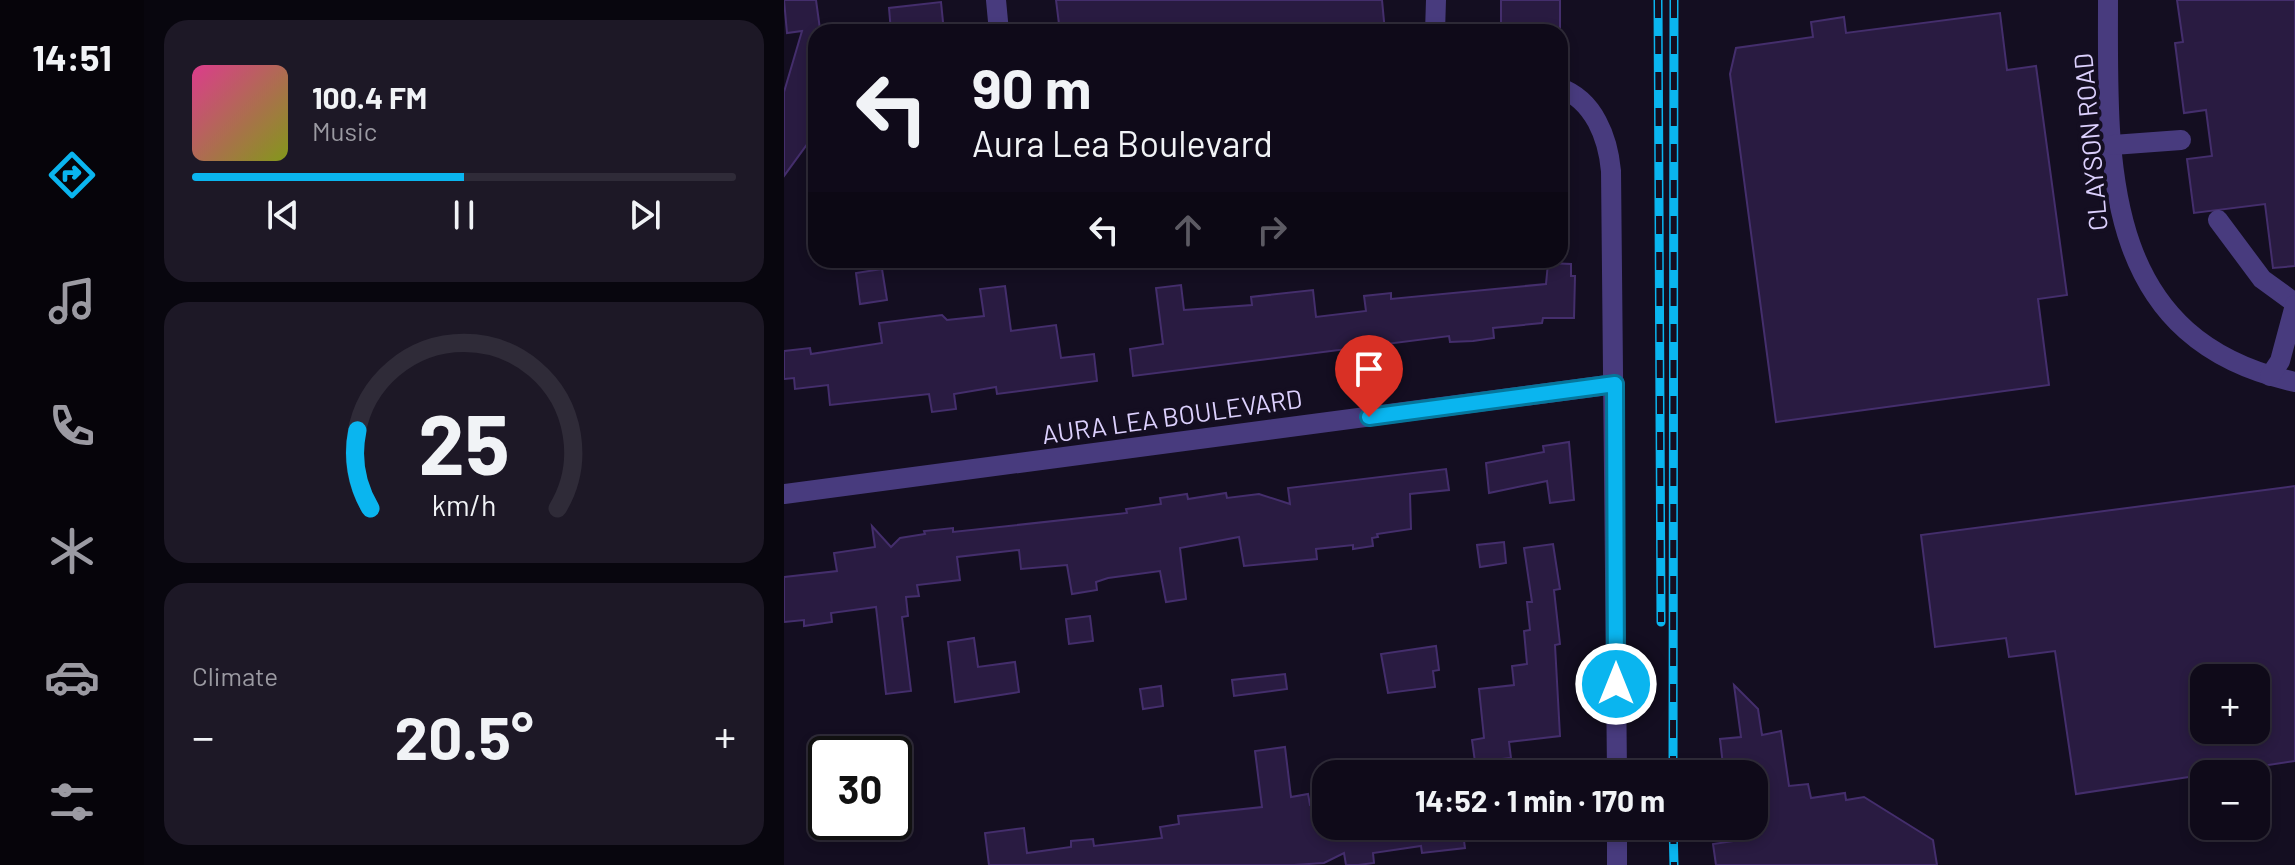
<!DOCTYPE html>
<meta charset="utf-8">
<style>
body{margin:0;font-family:Barlow,sans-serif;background:#1d1826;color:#f1f3f6;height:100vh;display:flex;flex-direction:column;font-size:30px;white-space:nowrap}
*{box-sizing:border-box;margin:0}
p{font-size:26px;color:#9b9aa2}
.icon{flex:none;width:44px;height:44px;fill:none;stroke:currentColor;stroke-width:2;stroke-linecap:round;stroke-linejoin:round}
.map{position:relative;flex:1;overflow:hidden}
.details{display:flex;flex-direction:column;gap:20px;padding:20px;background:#08060e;width:640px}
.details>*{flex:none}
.banner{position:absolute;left:24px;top:24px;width:760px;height:244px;border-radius:24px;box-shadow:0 4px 12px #0003,0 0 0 2px #2f2b38;background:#0f0a19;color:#f1f3f6;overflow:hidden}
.controls{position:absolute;left:1406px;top:664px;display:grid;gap:16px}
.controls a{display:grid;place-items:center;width:80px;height:80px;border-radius:16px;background:#0f0a19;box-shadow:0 4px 12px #0003,0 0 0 2px #2f2b38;font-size:40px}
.speed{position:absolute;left:24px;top:736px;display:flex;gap:16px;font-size:40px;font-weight:700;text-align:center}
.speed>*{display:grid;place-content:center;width:104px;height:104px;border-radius:50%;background:#0f0a19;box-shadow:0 4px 12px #0003,0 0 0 2px #2f2b38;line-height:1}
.speed .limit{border:4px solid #111;border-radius:12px;background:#fff;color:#111}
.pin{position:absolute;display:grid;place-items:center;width:68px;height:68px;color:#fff;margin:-82px -34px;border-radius:50% 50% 50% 0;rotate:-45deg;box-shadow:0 0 8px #0007}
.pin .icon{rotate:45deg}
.me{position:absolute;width:88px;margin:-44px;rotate:0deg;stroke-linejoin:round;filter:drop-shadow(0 0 6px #0008)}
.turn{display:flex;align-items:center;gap:28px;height:168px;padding:0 32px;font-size:36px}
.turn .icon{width:104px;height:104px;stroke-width:2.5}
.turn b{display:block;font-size:56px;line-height:68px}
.lanes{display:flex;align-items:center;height:76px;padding:0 32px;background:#0003;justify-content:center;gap:40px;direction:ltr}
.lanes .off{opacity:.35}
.big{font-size:60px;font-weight:700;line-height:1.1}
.details .widget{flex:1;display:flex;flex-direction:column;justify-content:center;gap:12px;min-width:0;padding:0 28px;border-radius:24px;background:#1d1826}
.details .dial{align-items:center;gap:0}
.dial svg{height:208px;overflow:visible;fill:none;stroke:#2f2b38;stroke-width:7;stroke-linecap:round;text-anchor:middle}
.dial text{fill:#f1f3f6;stroke:none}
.song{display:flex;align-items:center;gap:24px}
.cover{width:96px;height:96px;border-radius:12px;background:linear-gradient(135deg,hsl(330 70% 55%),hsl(70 70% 35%))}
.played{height:8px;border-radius:4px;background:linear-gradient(90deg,#0ab5ef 50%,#2f2b38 50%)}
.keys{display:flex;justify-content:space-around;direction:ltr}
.heat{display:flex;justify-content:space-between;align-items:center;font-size:44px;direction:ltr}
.trip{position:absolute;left:528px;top:760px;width:456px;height:80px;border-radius:24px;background:#0f0a19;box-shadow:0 4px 12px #0003,0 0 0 2px #2f2b38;font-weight:700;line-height:80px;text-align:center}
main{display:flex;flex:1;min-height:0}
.dock{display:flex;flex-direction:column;width:144px;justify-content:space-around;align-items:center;background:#06040a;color:#9b9aa2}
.dock .icon{width:56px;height:56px}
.dock .active{color:#0ab5ef}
.dock b{font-size:36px;color:#f1f3f6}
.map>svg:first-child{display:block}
.building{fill:#291b41;stroke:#442e6c;stroke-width:2;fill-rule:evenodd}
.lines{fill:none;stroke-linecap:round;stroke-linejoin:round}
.minor{stroke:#483b7e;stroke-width:20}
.rail-casing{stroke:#0ab5ef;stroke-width:9}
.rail{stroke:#140e21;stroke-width:6;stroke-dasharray:18;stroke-linecap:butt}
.route-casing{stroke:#06769b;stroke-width:20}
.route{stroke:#0ab5ef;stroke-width:14}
.labels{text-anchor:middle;stroke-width:8;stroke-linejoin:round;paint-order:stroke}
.street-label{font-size:26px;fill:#dcd0fd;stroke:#140e21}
</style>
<main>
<nav class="dock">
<b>14:51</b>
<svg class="icon active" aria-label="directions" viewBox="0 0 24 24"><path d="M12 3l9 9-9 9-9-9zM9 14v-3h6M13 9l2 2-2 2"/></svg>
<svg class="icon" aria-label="music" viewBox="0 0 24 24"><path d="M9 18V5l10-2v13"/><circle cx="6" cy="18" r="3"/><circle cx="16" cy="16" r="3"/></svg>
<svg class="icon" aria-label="phone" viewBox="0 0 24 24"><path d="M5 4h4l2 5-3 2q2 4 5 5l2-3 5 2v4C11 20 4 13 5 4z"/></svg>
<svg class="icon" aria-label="climate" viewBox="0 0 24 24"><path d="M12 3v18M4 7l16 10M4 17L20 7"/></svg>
<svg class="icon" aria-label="car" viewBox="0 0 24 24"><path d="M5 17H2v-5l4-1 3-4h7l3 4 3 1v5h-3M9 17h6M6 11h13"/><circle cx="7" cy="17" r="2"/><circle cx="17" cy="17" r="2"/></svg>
<svg class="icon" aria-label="filters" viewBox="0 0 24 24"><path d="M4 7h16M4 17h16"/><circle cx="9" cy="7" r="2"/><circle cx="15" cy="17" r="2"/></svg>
</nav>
<section class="details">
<div class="widget">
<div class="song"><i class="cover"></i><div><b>100.4 FM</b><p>Music</p></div></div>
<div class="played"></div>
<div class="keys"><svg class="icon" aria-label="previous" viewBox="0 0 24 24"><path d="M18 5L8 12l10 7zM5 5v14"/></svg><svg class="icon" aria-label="pause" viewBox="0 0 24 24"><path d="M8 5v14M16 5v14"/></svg><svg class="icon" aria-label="next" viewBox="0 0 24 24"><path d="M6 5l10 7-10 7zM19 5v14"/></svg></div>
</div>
<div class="widget dial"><svg viewBox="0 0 100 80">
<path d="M14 69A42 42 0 1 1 86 69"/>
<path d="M14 69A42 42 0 0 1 9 39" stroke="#0ab5ef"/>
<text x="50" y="56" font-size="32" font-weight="700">25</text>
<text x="50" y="72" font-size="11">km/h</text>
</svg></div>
<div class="widget"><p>Climate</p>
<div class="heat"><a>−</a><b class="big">20.5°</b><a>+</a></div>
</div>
</section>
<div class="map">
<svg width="1511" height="865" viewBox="0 0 1511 865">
<rect width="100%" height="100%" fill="#140e21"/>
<g class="building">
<polygon points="0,0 32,0 36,29 32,29 32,115 25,125 32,132 0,176 0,92 18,31 3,33"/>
<polygon points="272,0 598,0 601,32 553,32 546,30 546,24 468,32 276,32"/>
<rect x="717" y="0" width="59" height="32"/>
<polygon points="1393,0 1511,0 1511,266 1489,268 1481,204 1410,213 1403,159 1428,156 1422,110 1400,113 1391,43 1399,42"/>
<polygon points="157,2 160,32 107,32 105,8"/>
<polygon points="1216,13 1223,70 1252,66 1283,295 1254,299 1265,385 992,422 946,74 952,48 1029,37 1027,22 1060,17 1062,33"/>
<polygon points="764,263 787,264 787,276 791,276 790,318 759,318 758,323 709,328 710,338 689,341 666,342 665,336 349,376 346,349 379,344 372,288 397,285 400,310 468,305 467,297 529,290 532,317 582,311 580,296 607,293 607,299 762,284"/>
<polygon points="98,269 103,300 76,304 72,273"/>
<polygon points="221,286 227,331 272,325 277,358 310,354 313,381 213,394 212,387 170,394 172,409 148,412 145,394 46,405 44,385 11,389 10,378 0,379 0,351 26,348 27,354 98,343 95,323 158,315 163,320 200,316 196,289"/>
<polygon points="785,442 790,500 766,503 763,481 705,493 702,463 760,452 759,446"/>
<polygon points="662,469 665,490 626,494 627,529 593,534 594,537 588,538 589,546 569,549 569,545 532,549 533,559 460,566 455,537 396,548 402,599 382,602 376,571 324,578 312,582 313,590 288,594 283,565 237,569 235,550 173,557 176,580 133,585 135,596 122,597 124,616 118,617 127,691 102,694 92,607 47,613 48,622 20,626 20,620 0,622 0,577 53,571 50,553 91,547 88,526 107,547 116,538 141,534 140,531 169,528 169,532 343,513 342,509 377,504 376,498 403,494 404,499 442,493 443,498 475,494 506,504 504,488"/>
<path d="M1511,486V761L1292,794L1271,651L1225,657L1222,638L1151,647L1137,535ZM1420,678H1472V730H1420Z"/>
<polygon points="720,542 722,563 696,567 693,545"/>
<polygon points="769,544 776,589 770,590 776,644 771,645 776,736 725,742 727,758 691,762 688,740 700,738 695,689 730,685 728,666 743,664 740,631 746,630 743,602 748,602 740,548"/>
<polygon points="306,616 309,641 285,644 282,619"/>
<polygon points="190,638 194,667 231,662 235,692 171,702 164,642"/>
<polygon points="652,646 655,670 649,671 651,687 604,693 597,654"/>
<polygon points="501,674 503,689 450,696 448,680"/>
<polygon points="950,685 974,709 978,735 997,731 1005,786 1024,784 1027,798 1061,793 1062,800 1080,797 1149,840 1153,865 932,865 929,844 950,841 947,826 970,826 970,774 940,774 936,739 957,737"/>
<polygon points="377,686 379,706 359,709 356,689"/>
<polygon points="501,747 507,797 524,794 526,805 541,803 542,826 678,826 681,848 638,853 637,846 589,853 590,863 574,865 562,865 560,853 540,863 510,865 205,865 201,833 240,828 243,853 287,847 287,841 309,839 310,846 378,838 376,827 395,824 394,816 478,807 471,751"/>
</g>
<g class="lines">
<g class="minor">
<polyline points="212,0 215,32"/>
<path d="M1324,0C1324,162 1314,339 1511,382"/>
<polyline points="651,32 652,0"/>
<path d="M776,88C810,100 824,138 827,171L833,774"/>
<polyline points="1329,145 1397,140"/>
<polyline points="1434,220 1478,279 1511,303"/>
<polyline points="1486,376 1496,361 1511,305"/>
<polyline points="0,494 831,384"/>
<polyline points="833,826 833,865"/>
</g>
<g class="rail-casing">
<g id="rail">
<polyline points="874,0 877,622"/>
<polyline points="889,774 890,0"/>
<polyline points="889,826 890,865"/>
</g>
</g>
<use href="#rail" class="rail"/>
</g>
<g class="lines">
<g class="route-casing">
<polyline id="route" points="585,417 831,384 832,684"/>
</g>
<use href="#route" class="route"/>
</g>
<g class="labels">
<g class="street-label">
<text transform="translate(1307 142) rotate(-95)" y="9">CLAYSON ROAD</text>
<text transform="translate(388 417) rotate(-8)" y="9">AURA LEA BOULEVARD</text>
</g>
</g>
</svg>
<div class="controls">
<a>+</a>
<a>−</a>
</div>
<div class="speed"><div class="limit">30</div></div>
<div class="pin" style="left:585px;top:417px;background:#d93025"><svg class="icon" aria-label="arrive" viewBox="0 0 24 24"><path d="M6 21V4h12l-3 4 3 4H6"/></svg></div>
<svg class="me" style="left:832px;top:684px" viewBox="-20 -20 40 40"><circle r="17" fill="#0ab5ef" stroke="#fff" stroke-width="3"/><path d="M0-11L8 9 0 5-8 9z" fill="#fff"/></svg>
<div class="trip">14:52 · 1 min · 170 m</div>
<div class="banner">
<div class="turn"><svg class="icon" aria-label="left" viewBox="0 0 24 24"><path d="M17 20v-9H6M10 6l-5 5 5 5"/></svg><div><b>90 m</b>Aura Lea Boulevard</div></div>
<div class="lanes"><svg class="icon" aria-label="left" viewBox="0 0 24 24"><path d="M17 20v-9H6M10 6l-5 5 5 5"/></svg><svg class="icon off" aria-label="ahead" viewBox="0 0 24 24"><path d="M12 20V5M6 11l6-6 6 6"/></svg><svg class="icon off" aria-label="right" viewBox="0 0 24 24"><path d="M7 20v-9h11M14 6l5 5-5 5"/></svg></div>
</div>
</div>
</main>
